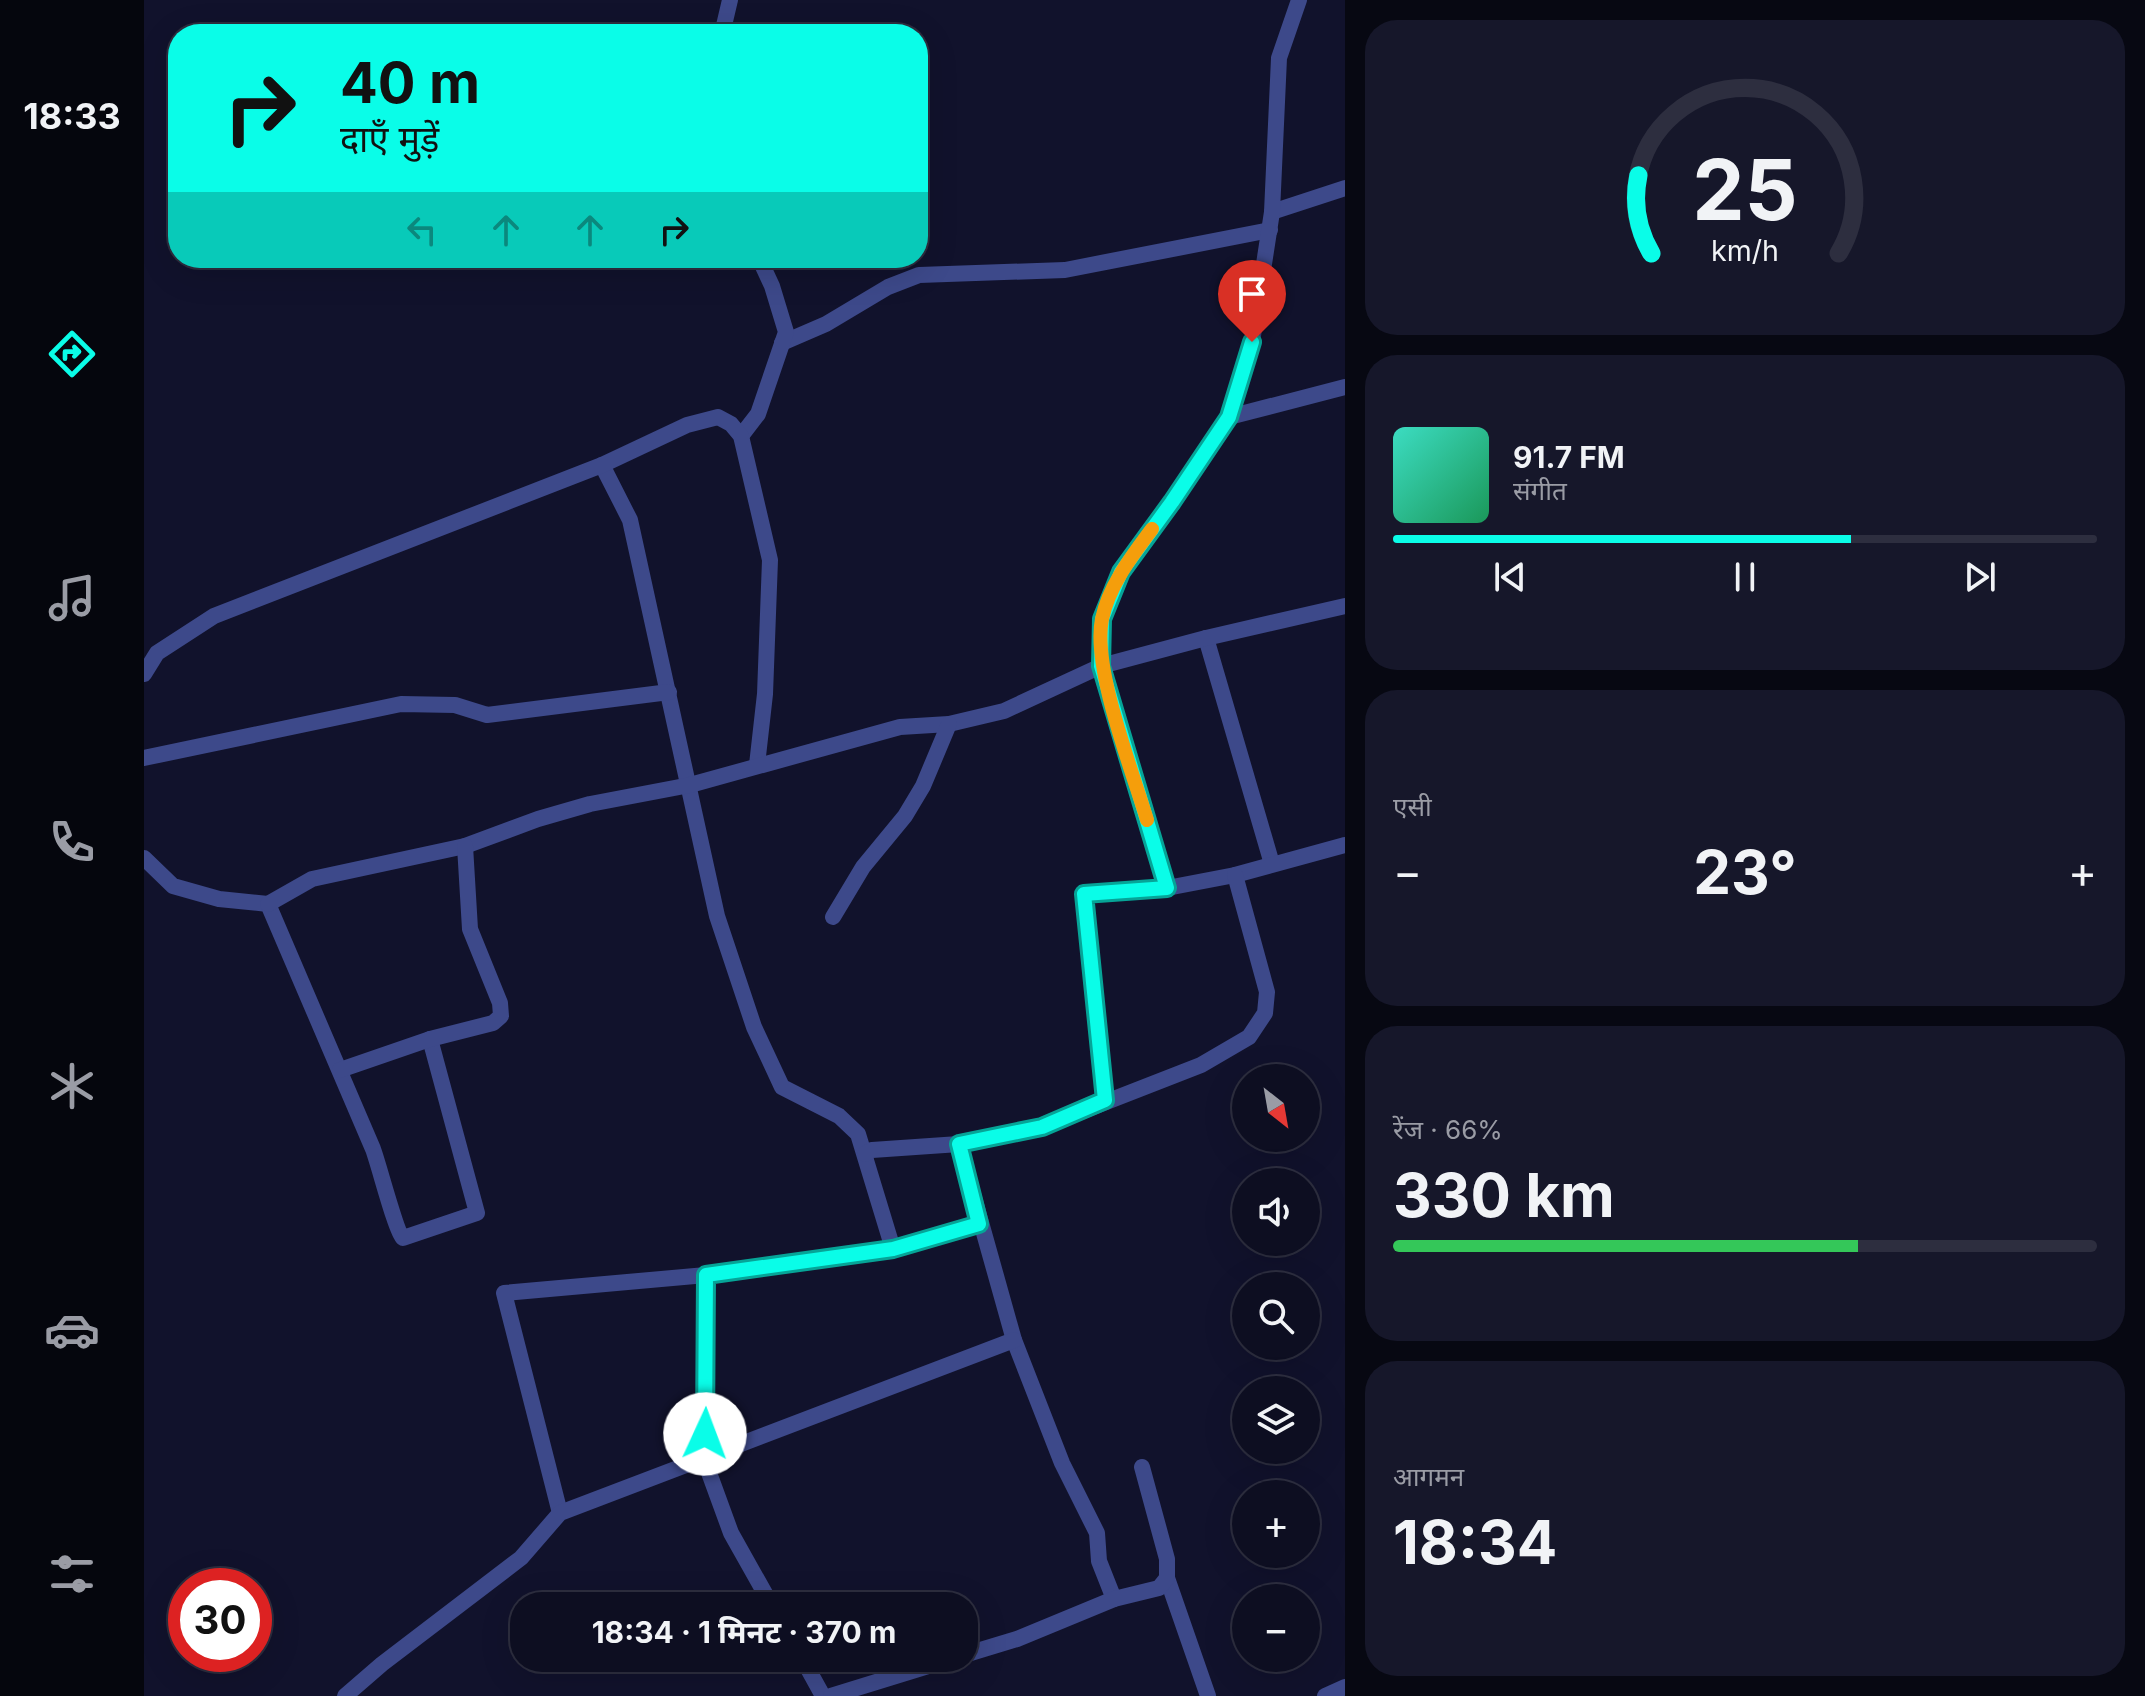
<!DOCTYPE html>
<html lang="hi">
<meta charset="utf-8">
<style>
body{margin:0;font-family:Inter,"Noto Sans Devanagari",sans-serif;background:#16172a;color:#f1f3f6;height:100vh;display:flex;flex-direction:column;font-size:30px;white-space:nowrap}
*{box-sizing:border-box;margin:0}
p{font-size:26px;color:#9a9ca5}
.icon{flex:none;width:44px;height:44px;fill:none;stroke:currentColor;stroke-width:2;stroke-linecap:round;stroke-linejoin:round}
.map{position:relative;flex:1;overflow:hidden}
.panel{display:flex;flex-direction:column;gap:20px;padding:20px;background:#070812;width:800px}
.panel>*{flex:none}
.top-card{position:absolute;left:24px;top:24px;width:760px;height:244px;border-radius:32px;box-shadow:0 8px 32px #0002,0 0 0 2px #2d2e3f;background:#0afde8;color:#111;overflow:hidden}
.needle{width:52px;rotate:149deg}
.controls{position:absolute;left:1088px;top:1064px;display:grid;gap:16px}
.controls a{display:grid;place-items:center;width:88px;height:88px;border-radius:50%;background:#0d0e21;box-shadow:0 8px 32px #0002,0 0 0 2px #2d2e3f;font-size:40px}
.speed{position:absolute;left:24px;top:1568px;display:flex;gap:16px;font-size:40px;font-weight:700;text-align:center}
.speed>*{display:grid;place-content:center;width:104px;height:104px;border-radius:50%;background:#0d0e21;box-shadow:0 8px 32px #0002,0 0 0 2px #2d2e3f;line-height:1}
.speed .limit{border:12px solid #d22;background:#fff;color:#111}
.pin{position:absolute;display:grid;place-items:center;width:68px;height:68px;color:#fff;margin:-82px -34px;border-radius:50% 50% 50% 0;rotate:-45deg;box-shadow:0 0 8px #0007}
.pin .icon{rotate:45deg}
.me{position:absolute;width:88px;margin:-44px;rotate:2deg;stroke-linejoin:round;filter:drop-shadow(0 0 6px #0008)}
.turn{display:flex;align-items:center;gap:28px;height:168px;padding:0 40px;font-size:36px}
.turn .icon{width:104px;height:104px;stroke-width:2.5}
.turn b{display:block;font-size:56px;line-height:68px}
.lanes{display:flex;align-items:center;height:76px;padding:0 40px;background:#0003;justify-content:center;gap:40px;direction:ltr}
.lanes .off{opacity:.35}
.big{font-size:60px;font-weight:700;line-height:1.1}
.panel .widget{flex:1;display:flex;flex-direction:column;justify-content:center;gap:12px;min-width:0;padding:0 28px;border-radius:32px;background:#16172a}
.panel .dial{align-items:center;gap:0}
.dial svg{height:208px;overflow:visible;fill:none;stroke:#2d2e3f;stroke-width:7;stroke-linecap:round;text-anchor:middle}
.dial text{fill:#f1f3f6;stroke:none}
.song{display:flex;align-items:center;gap:24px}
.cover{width:96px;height:96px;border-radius:12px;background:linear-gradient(135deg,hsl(170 70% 55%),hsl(150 70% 35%))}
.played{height:8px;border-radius:4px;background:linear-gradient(90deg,#0afde8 65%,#2d2e3f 65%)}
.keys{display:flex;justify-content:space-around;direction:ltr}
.heat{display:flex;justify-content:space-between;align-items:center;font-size:44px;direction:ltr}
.charge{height:12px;border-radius:6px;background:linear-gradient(90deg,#34c759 66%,#2d2e3f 0)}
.trip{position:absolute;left:366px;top:1592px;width:468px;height:80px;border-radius:32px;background:#0d0e21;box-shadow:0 8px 32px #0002,0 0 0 2px #2d2e3f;font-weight:700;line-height:80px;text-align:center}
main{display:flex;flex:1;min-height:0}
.tab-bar{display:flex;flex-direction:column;width:144px;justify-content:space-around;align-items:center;background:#05060d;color:#9a9ca5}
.tab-bar .icon{width:56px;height:56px}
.tab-bar .selected{color:#0afde8}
.tab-bar b{font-size:36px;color:#f1f3f6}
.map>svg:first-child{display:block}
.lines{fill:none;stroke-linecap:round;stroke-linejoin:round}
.street{stroke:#3d498a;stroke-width:16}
.route-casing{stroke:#06a497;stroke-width:20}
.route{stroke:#0afde8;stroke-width:14}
.slow{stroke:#f59e0b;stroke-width:14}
</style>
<main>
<nav class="tab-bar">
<b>18:33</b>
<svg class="icon selected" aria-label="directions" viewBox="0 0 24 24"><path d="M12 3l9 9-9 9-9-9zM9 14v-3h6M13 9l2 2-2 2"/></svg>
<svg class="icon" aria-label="music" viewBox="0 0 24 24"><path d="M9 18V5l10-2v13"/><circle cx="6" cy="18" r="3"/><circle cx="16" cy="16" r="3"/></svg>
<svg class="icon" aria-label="phone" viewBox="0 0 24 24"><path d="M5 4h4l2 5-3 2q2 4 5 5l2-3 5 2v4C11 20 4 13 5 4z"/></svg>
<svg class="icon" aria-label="climate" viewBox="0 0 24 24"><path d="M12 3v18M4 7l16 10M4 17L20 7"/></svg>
<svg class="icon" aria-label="car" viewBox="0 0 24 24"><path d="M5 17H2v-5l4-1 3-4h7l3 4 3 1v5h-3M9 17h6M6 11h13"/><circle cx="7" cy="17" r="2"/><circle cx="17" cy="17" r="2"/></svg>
<svg class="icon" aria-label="filters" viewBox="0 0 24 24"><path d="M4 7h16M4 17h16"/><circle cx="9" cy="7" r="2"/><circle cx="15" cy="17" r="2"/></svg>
</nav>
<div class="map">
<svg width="1201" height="1696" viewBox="0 0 1201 1696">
<rect width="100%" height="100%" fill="#11122c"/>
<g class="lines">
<g class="street">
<polyline points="578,34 586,0"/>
<polyline points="1128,212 1201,188"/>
<polyline points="638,343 682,324 744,287 775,275 921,270 1126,230"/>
<polyline points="1085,417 1201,387"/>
<polyline points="597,436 614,414 642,332 628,286 615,258"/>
<polyline points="458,465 486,520 573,916 610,1027 638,1087 695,1116 714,1134 749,1249"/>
<polyline points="1062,638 1128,864"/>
<polyline points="0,674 13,653 70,616 458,465 543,425 574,417 587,424 597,436 626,560 621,694 613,765"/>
<polyline points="0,758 257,704 311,705 343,715 525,692"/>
<path d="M0,858L29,886L75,899L124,904L229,1149C235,1165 252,1232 259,1238L333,1213L286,1039"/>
<polyline points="1023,888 957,666 958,619 977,572 1028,502 1085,417 1108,342 1128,212 1135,58 1155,0"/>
<polyline points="124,904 168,879 321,846 394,819 446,804 546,785 756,727 805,724 860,711 957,666 1062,638 1201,606"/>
<polyline points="689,917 719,867 761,816 779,786 805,724"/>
<polyline points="196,1070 286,1039 349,1023 357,1016 356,1003 326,929 321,846"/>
<polyline points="961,1100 940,894 1023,888 1091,875 1201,845"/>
<polyline points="815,1144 870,1340 918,1463 953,1533 955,1561 970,1599"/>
<polyline points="721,1154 728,1150 815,1144 898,1127 1057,1065 1105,1037 1121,1013 1123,992 1091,875"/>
<polyline points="562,1275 563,1385 560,1459 587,1533 628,1606"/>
<polyline points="416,1513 360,1293 562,1275 749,1249 835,1224"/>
<polyline points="1023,1578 1064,1696"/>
<polyline points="820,1655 873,1639 970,1599 1015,1588 1023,1578 1023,1559 998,1467"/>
<polyline points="658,1658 679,1696"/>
<polyline points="201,1696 238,1664 377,1558 416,1513 870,1340"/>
<polyline points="687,1696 810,1658"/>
<polyline points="1181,1696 1201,1687"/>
</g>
</g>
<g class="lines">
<g class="route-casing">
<polyline id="route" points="561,1434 562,1275 749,1249 835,1224 815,1144 898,1127 961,1100 940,894 1023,888 957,666 958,619 977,572 1028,502 1085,417 1108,342"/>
</g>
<use href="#route" class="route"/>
<path class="slow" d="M1003,820C988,770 948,667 958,619C965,585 988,556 1008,529"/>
</g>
</svg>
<div class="controls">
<a><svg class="needle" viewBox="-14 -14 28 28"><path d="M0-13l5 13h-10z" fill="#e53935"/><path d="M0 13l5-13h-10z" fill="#9a9ca5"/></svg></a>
<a><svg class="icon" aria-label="sound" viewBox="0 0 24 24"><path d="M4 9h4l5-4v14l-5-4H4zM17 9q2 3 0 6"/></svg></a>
<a><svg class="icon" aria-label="search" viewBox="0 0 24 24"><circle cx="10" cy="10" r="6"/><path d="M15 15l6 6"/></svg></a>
<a><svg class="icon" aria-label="layers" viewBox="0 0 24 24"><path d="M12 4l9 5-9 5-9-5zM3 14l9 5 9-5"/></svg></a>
<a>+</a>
<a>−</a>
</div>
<div class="speed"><div class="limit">30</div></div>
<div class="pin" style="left:1108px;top:342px;background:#d93025"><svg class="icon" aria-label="arrive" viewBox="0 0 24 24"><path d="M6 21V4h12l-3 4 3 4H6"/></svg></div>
<svg class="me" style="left:561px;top:1434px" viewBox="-20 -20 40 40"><circle r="19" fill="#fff"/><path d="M0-13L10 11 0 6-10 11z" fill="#0afde8"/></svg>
<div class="trip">18:34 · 1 मिनट · 370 m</div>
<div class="top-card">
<div class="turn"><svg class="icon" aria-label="right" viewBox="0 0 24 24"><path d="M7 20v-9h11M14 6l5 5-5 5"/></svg><div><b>40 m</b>दाएँ मुड़ें</div></div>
<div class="lanes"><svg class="icon off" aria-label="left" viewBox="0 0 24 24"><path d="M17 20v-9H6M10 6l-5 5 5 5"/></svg><svg class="icon off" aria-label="ahead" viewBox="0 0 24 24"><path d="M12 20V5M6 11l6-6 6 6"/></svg><svg class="icon off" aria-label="ahead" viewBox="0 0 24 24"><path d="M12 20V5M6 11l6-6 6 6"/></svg><svg class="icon" aria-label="right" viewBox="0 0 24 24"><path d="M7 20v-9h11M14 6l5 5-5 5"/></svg></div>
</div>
</div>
<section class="panel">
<div class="widget dial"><svg viewBox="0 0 100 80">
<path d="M14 69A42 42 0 1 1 86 69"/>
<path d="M14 69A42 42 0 0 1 9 39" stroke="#0afde8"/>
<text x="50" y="56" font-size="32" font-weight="700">25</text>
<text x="50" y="72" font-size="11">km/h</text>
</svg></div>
<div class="widget">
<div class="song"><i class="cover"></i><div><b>91.7 FM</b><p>संगीत</p></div></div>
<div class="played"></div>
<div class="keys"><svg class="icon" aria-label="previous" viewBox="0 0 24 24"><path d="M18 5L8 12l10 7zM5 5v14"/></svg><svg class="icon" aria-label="pause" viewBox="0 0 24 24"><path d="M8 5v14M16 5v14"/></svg><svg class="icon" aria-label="next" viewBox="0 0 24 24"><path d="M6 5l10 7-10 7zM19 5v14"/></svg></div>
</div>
<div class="widget"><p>एसी</p>
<div class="heat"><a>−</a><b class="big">23°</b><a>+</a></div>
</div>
<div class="widget"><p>रेंज · 66%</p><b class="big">330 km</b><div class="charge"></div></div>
<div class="widget"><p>आगमन</p><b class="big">18:34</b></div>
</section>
</main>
